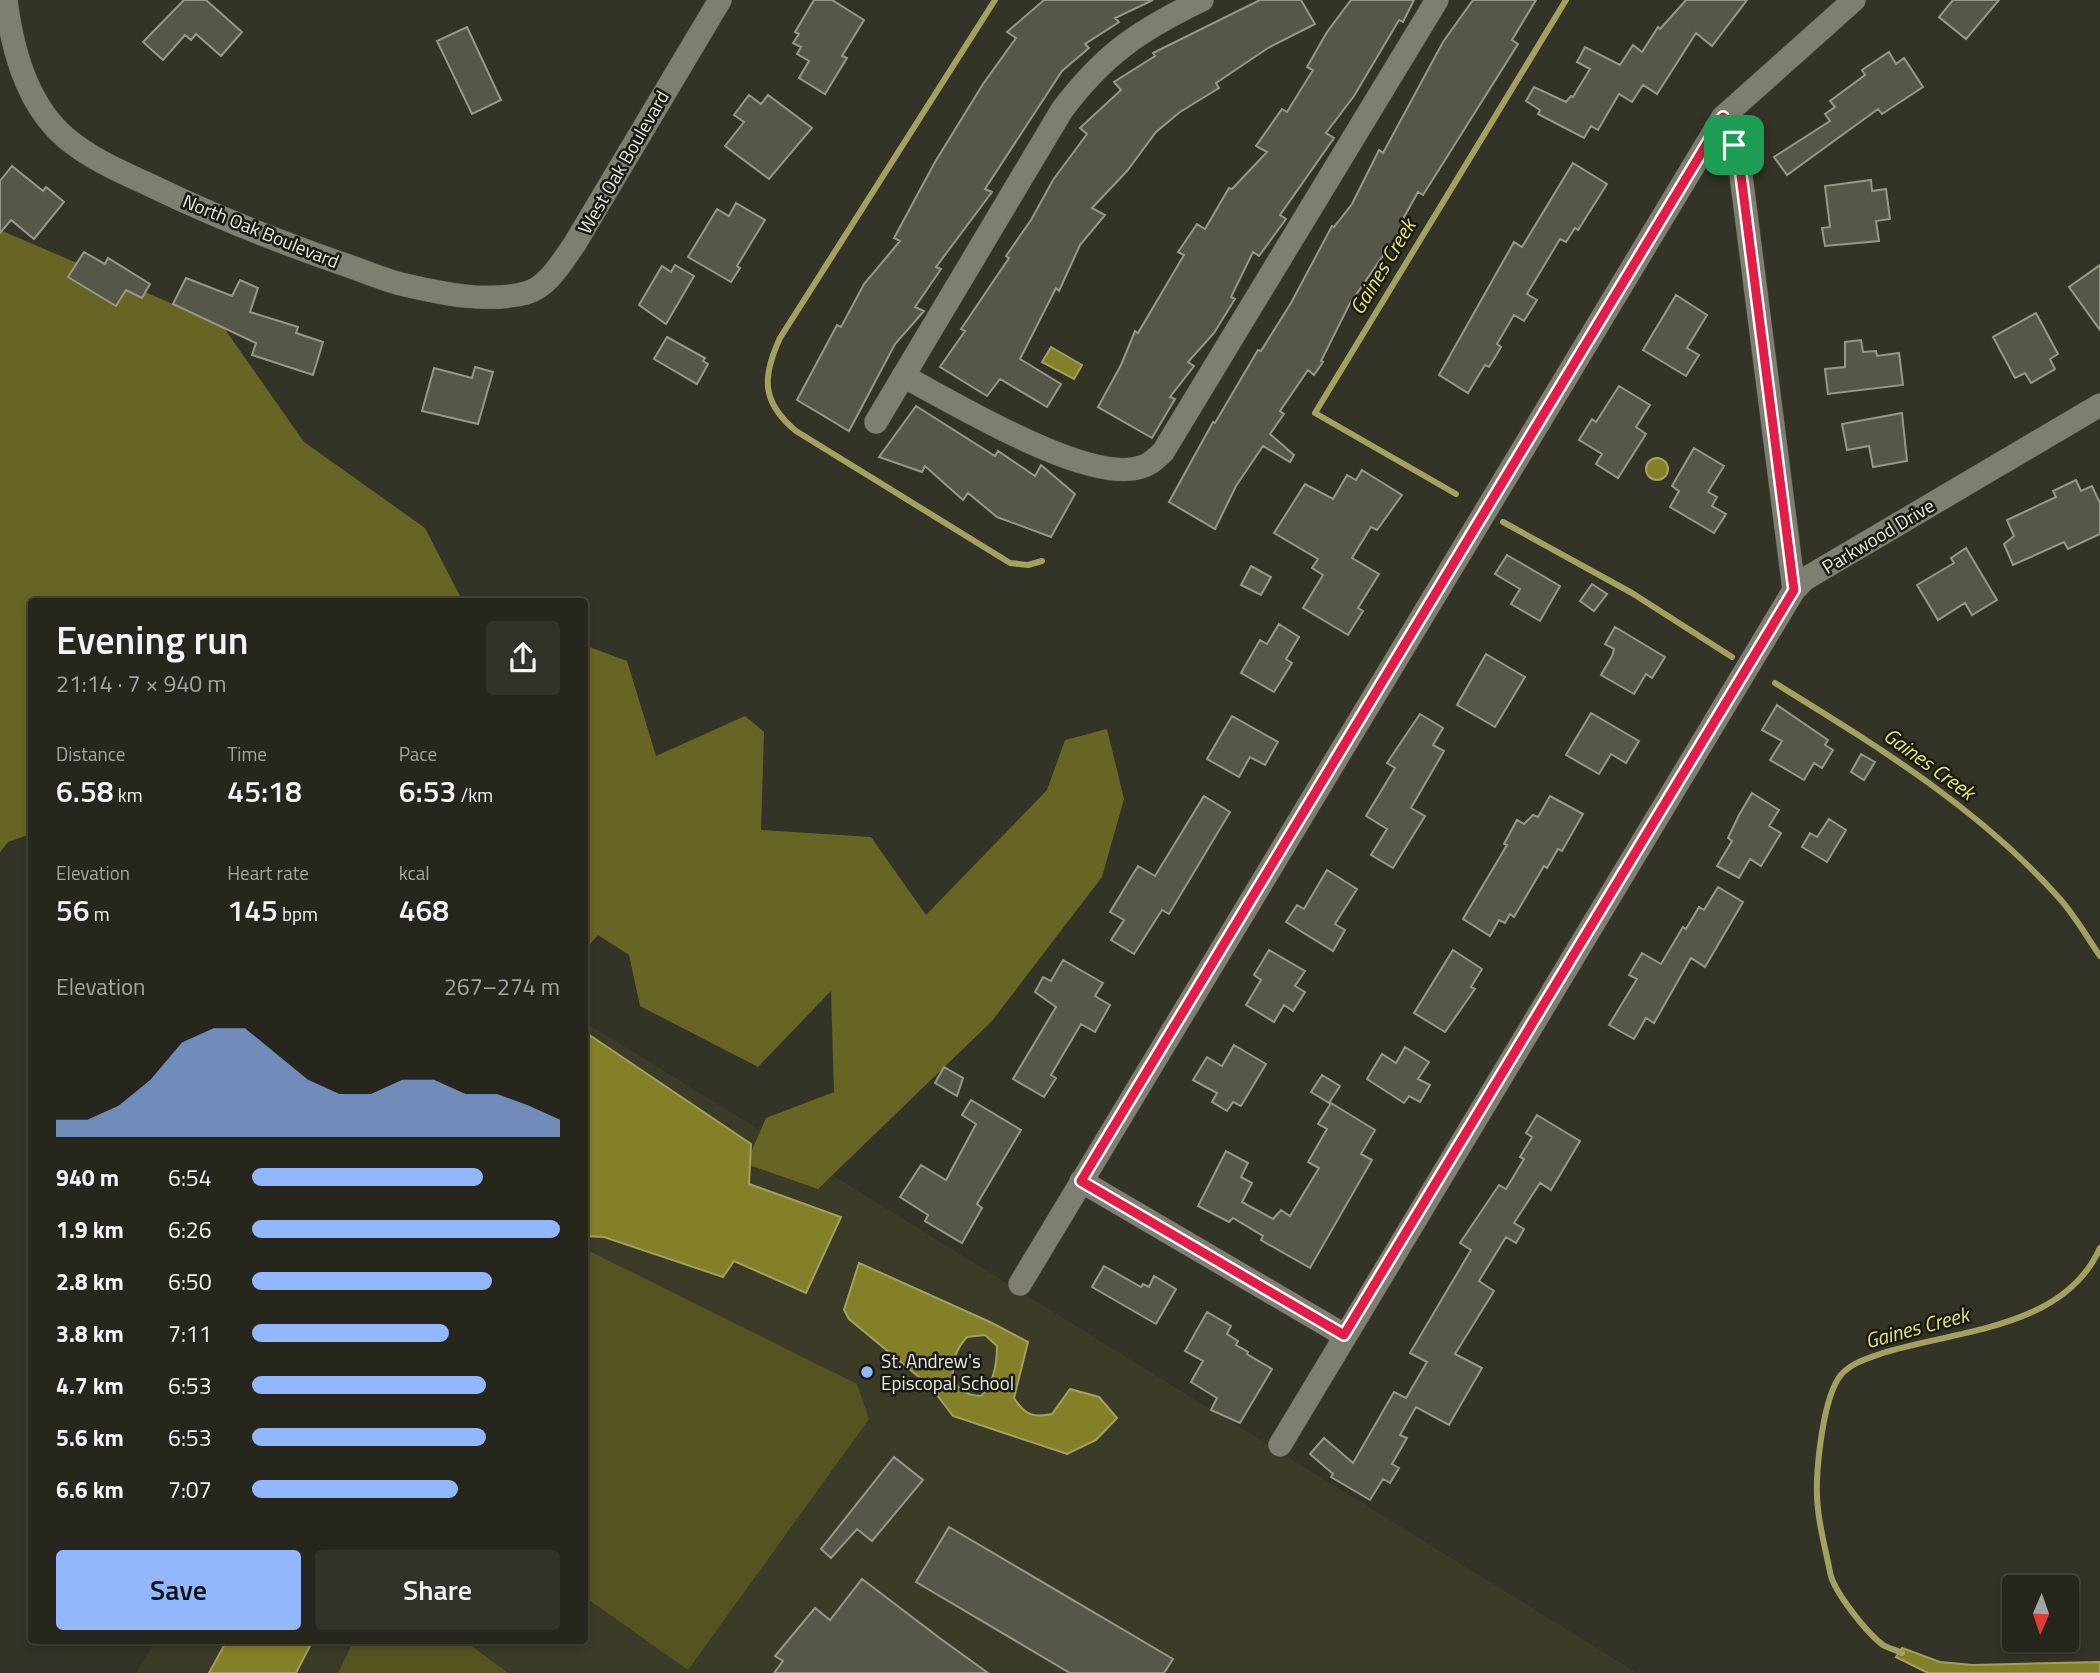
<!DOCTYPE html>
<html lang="en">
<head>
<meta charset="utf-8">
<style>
	body { margin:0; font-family:"Titillium Web",sans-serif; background:#32322a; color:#f1f3f6; height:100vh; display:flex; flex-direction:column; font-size:26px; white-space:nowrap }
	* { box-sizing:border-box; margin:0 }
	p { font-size:23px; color:#a4a5a4 }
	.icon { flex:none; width:38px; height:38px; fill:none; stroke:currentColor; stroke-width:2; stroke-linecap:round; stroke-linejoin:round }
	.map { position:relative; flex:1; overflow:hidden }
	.panel { position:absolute; left:28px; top:598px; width:560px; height:1046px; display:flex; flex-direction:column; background:#26261d; border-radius:7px; box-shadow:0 4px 10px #0003,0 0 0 2px #42433b }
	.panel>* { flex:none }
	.needle { width:46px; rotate:182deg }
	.controls { position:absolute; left:2002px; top:1575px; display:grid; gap:14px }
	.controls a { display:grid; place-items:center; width:77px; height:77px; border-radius:7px; background:#26261d; box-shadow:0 4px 10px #0003,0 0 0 2px #42433b; font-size:35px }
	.pin { position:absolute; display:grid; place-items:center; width:60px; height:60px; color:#fff; margin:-30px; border-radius:14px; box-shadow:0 4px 10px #0006 }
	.round { display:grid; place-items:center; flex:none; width:74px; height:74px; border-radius:7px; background:#32322a }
	.summary { display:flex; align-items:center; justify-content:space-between; height:119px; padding:0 28px }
	h1 { font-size:38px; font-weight:600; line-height:52px }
	.stats { display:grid; grid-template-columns:repeat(3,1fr); gap:10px; height:119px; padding:7px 28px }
	.stats div { display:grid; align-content:center }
	.stats b { font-size:30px; font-weight:600 }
	.stats small { font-size:19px; font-weight:400 }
	.stats p { font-size:19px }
	.chart { height:196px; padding:14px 28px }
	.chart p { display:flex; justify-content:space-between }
	.chart svg { width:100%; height:126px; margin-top:7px; fill:#92b7fd; opacity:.7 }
	.primary-button { display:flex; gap:14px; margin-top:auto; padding:14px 28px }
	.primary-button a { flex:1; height:80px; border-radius:7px; background:#92b7fd; color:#111; font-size:28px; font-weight:600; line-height:80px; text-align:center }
	.primary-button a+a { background:#32322a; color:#f1f3f6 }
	ul { padding:0 28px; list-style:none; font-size:23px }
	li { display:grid; grid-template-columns:112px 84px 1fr; align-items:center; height:52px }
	li i { height:18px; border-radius:9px; background:#92b7fd }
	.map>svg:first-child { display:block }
</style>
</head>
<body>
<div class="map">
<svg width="2100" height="1673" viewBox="0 0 2100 1673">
	<rect width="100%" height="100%" fill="#333327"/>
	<path fill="#3b3b28" d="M585,1022L1637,1673H136L155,1642H584Z"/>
	<path fill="#555421" d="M585,1249L857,1384L869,1419L688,1670L585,1597Z
		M353,1642H466L508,1673H338Z"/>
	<path fill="#676524" d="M0,230L222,325L304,442L425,528L463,602H32L31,834L8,842L0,852Z
		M584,645L627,661L656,756L745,716L764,732L761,830L871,837L926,915L1047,790L1065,740L1107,729L1124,799L1102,877L992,1021L818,1189L746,1164L766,1118L834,1092L831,991L758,1067L640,1006L629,955L598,935L585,950Z"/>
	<path fill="#848028" stroke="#a3a060" stroke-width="2" fill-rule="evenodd" d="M1051,347L1082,365L1074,379L1042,362Z
		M1646 469a11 11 0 1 1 22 0a11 11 0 1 1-22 0Z
		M585,1032L751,1144L749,1184L841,1217L806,1293L734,1261L723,1277L604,1237L585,1236Z
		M859,1263L990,1322L1028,1342L1014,1398C1025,1415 1033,1418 1052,1414L1070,1389L1099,1397L1117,1418L1096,1440L1067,1454L953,1416L931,1387L849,1319L844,1310ZM985,1335L997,1346C997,1363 994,1383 981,1396C945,1395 947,1358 967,1337Z
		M226,1642H312L296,1673H209Z
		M1902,1648L1940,1662L1973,1665L2100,1662V1673H1928L1896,1657Z"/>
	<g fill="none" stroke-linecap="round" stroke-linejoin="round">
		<path stroke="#a3a060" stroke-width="6" d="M995,0L780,338C762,377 761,402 796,431L1010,563L1028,565L1042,561
			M1456,494L1315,413L1566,0
			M1503,522L1632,593L1732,657
			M1775,683C1877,746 1980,809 2060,899C2075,916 2087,937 2100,956
			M1902,1653C1896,1650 1888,1648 1883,1645C1867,1633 1833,1591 1830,1572C1826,1551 1820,1530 1818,1509C1814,1479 1822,1405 1838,1379C1847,1364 1868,1358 1883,1353C1957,1330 2064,1329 2100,1248"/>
	</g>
	<path fill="#565649" stroke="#98988a" stroke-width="2" d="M184,0H206L242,32L221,56L196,34L191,40L185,35L163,60L143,42Z
		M814,0H832L864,20L842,56L847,58L825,94L799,78L809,61L797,54L801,47L793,43L799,34L795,32Z
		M1044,0H1153L1115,18L1119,22L1085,44L1089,48L1062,71L985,189L992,192L936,267L941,269L915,307L924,311L895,344L849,431L797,400L837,325L841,327L864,284L900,241L894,238L935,162L983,84L1016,38L1007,32Z
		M1260,0H1301L1315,24L1268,48L1216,83L1219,88L1180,112L1156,132L1127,171L1092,208L1105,215L1080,245L1059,291L1056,288L1020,359L1061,384L1047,407L1000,379L987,396L940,367L965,331L961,329L1009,258L1006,256L1031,220L1053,180L1087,134L1080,128L1121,90L1114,82L1155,56L1153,53Z
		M1351,0H1414L1403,22L1399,20L1354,96L1326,133L1334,138L1280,215L1286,219L1259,256L1253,252L1231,297L1235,299L1214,333L1188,362L1194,366L1170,397L1175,399L1152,438L1098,407L1121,365L1135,331L1138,333L1184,255L1178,252L1197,224L1205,229L1229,188L1232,189L1267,152L1256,146L1282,109L1287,112L1313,70L1307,67L1327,32Z
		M1473,0H1536L1512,40L1518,44L1423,195L1418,192L1403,219L1411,224L1403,237L1398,234L1349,305L1321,361L1323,362L1314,375L1308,370L1280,411L1284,414L1270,434L1294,455L1290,462L1263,446L1236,486L1215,529L1169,502L1213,422L1215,423L1258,350L1261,351L1291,303L1332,226L1334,227L1352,204L1379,150L1383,153L1443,42Z
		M1686,0H1747L1712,46L1696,33L1657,94L1643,85L1632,102L1619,94L1598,130L1591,126L1584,138L1538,114L1540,110L1526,101L1534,87L1566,102L1571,96L1573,97L1590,69L1577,62L1585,47L1620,65L1633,45L1642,52L1658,27L1660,29Z
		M1953,0H1999L1966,39L1939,17Z
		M467,27L501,100L472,114L437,41Z
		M1889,52L1896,64L1904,58L1923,87L1882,114L1878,109L1787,175L1774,157L1830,121L1825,114L1835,107L1830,101L1865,75L1862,70Z
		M749,95L761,104L768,95L812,128L769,179L725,146L744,122L734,115Z
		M1573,163L1607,184L1578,230L1575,228L1566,242L1560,239L1527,294L1537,300L1524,321L1514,315L1497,344L1501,347L1497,354L1489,367L1485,365L1468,393L1439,375L1514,242L1522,247Z
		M12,166L43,191L46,187L64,202L34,239L11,220L0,233V181Z
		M1871,180L1872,191L1886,189L1890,219L1876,221L1879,241L1825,246L1822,228L1830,227L1825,186Z
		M736,203L765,220L737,266L740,268L731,282L688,257L717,209L729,216Z
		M84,252L105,264L108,258L150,284L142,298L126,290L116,306L68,277Z
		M675,265L694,276L666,324L639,305L662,266L671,272Z
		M2100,265V330L2069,287Z
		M186,278L232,296L240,280L258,288L250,312L298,327L296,333L323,342L313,375L252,355L256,343L173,304Z
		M1676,295L1707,315L1687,348L1699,355L1686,376L1643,350Z
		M2036,313L2058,354L2050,359L2055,369L2031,383L2025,373L2015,378L1993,337Z
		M667,337L705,358L703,361L708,364L697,384L654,359Z
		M1861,340L1863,352L1876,351L1877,356L1899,353L1903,385L1828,394L1825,369L1845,367V342Z
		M475,367L493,372L478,424L422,411L434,368L472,378Z
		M1619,386L1650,405L1636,427L1646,434L1618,478L1596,464L1602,454L1579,440L1592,419L1596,422Z
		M916,406L995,456L998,451L1035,476L1041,465L1075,494L1051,537L997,517L968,493L963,500L925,466L922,472L879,457Z
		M1902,413L1907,461L1873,467L1869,446L1847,450L1842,424Z
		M1694,448L1724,466L1708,492L1717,497L1712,506L1726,514L1714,533L1670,507L1679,491L1672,486Z
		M1362,470L1402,495L1377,530L1371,527L1352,558L1379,574L1358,608L1363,611L1348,635L1303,608L1323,575L1312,568L1318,559L1274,533L1305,484L1333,499L1347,475L1356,480Z
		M2076,480L2081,491L2092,486L2100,503V534L2068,549L2064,542L2013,565L2004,544L2014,536L2007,520L2056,497L2053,491Z
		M1966,548L1997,600L1972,615L1965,603L1938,620L1917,585L1954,563L1951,558Z
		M1507,555L1560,586L1540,621L1511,604L1520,589L1495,574Z
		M1251,566L1271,577L1261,595L1241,585Z
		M1592,584L1607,594L1594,611L1580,601Z
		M1279,624L1299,637L1286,659L1292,663L1274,692L1241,673L1260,640L1267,644Z
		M1615,627L1665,657L1652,678L1646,674L1634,694L1601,675L1612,656L1614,649L1605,644Z
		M1486,654L1525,677L1495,727L1457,705Z
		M1777,705L1828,740L1825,745L1833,750L1822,768L1814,763L1804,780L1770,760L1782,741L1762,730Z
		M1591,713L1639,741L1626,763L1611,754L1599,774L1566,755Z
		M1420,714L1443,728L1433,745L1444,751L1411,808L1425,816L1393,868L1371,855L1387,829L1366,816L1395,768L1387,763Z
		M1232,716L1278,742L1265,765L1250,757L1239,777L1207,759Z
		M1861,754L1875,762L1864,780L1851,772Z
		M1752,793L1779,810L1769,826L1781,833L1761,866L1750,859L1739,878L1717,866L1732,841L1728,838L1739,815Z
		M1204,796L1230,812L1169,914L1162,910L1134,954L1111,940L1124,920L1110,912L1138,866L1155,876Z
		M1550,796L1583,814L1562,851L1558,849L1547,868L1544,866L1514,917L1510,914L1505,923L1499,920L1490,936L1463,919L1507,845L1504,844L1517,820L1524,824L1533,815L1538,817Z
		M1829,819L1846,830L1827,862L1802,847L1810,833L1817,837Z
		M1327,870L1357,889L1335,924L1345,930L1333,951L1286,922L1297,905L1304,909Z
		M1718,887L1743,902L1705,967L1691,958L1654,1023L1646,1018L1634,1039L1609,1025L1637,979L1629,975L1642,953L1661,964L1683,927L1686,929L1699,907L1704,910Z
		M1269,950L1305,971L1295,986L1305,992L1293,1011L1284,1005L1274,1022L1246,1005L1261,980L1254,975Z
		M1453,950L1482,969L1471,987L1475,989L1445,1032L1414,1013Z
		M1063,960L1103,983L1095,996L1110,1005L1095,1032L1081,1024L1051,1075L1056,1078L1044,1097L1013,1079L1056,1007L1035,992L1043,977L1051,981Z
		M1234,1045L1266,1064L1241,1106L1233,1102L1227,1111L1212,1102L1217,1093L1193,1080L1207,1057L1222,1066Z
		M1405,1047L1429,1062L1418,1079L1430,1085L1420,1102L1409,1096L1404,1103L1367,1079L1382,1054L1396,1063Z
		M944,1067L963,1078L957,1096L935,1083Z
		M1322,1075L1340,1086L1329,1103L1311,1092Z
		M971,1100L1021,1130L977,1204L982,1208L962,1243L925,1221L928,1215L900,1197L921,1165L946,1180L976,1124L962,1115Z
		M1331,1103L1375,1130L1361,1154L1372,1160L1310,1268L1261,1240L1263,1236L1233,1218L1229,1222L1198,1206L1226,1151L1248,1163L1241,1177L1252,1183L1242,1202L1273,1219L1281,1210L1290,1216L1319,1168L1308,1162L1327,1129L1318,1124Z
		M1537,1115L1580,1141L1551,1190L1540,1183L1514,1223L1524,1229L1516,1243L1506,1237L1479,1281L1494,1291L1455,1354L1482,1368L1449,1425L1416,1407L1400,1435L1407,1438L1392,1464L1399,1468L1390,1483L1383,1479L1370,1500L1331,1477L1333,1474L1310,1454L1324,1438L1353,1463L1394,1392L1406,1398L1427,1362L1410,1353L1471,1250L1460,1243L1499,1185L1506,1189L1524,1159L1520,1157L1532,1137L1526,1133Z
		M1104,1266L1141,1287L1143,1284L1149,1287L1154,1276L1176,1289L1156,1324L1092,1287Z
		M1207,1312L1231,1326L1227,1334L1238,1341L1236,1345L1248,1352L1247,1354L1272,1369L1240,1423L1211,1410L1217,1398L1191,1382L1203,1361L1185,1351Z
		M894,1457L923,1480L872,1541L857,1529L831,1558L821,1549Z
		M949,1527L1173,1659L1164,1673H1070L916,1582Z
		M862,1579L941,1639L988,1673H774L783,1661L775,1656L815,1608L830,1620Z"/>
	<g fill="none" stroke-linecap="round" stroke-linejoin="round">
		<g stroke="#515046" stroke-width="24">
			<path id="street" d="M6,0C12,49 27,105 66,138C92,160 124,173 154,187C214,216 277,241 340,263C362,270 383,280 405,285C444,294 487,303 526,293C548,287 561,263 574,245L720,0
				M1723,117L1734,145L1741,175L1794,590
				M903,376C953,402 1088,485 1141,467C1150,465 1156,458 1163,452L1437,0
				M876,422L1062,110C1104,54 1140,30 1202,0
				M1081,1181L1344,1335
				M1020,1284L1723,117L1854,0
				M1280,1445L1794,590L1805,579L2100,405"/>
		</g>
		<use href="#street" stroke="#7f7f71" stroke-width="23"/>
	</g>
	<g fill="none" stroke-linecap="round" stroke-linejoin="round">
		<g stroke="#fff" stroke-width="14">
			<path id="route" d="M1723,117L1741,175L1794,590L1344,1335L1081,1181Z"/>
		</g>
		<use href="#route" stroke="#e11d48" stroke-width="9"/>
	</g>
	<circle fill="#92b7fd" stroke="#1a1a15" stroke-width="2.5" cx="867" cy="1372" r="7"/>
	<g text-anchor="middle" stroke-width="5" stroke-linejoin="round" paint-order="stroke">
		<g font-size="19" fill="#ebebe3" stroke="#1a1a15">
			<text transform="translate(623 162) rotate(-60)" y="7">West Oak Boulevard</text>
			<text transform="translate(261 231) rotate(22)" y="7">North Oak Boulevard</text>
			<text transform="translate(1878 536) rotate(-31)" y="7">Parkwood Drive</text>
		</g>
		<g font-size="19" fill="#ebebe3" stroke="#1a1a15" text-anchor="start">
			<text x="881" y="1368">St. Andrew's<tspan x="881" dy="22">Episcopal School</tspan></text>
		</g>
		<g font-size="21" font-style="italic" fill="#e8e470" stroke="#1a1a15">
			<text transform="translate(1383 267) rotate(-59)" y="7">Gaines Creek</text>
			<text transform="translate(1929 764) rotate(36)" y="7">Gaines Creek</text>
			<text transform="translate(1917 1328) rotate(-15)" y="7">Gaines Creek</text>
		</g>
	</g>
</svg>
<div class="controls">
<a><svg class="needle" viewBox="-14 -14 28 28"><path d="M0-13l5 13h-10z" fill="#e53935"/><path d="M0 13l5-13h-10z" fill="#a4a5a4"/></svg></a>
</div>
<div class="pin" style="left:1734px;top:145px;background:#1e9e55"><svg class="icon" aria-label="arrive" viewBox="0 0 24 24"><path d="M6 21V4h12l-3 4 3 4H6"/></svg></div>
<section class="panel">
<div class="summary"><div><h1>Evening run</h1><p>21:14 · 7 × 940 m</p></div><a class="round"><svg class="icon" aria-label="share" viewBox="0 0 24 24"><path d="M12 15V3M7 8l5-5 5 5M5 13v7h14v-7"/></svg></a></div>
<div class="stats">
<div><p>Distance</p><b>6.58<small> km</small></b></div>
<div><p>Time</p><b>45:18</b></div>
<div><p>Pace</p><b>6:53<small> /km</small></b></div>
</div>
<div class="stats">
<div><p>Elevation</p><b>56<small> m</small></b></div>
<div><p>Heart rate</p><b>145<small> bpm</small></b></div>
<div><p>kcal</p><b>468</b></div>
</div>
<div class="chart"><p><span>Elevation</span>267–274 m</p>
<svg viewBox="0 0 160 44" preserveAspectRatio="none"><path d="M0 44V38L10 38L20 33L30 24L40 11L50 6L60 6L70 15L80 24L90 29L100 29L110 24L120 24L130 29L140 29L150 33L160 38V44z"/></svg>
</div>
<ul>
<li><b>940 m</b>6:54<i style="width:75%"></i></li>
<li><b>1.9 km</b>6:26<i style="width:100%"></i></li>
<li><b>2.8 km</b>6:50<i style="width:78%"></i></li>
<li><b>3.8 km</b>7:11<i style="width:64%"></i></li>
<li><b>4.7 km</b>6:53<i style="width:76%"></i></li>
<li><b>5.6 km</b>6:53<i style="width:76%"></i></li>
<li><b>6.6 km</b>7:07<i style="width:67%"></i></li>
</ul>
<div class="primary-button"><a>Save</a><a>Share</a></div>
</section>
</div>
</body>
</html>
